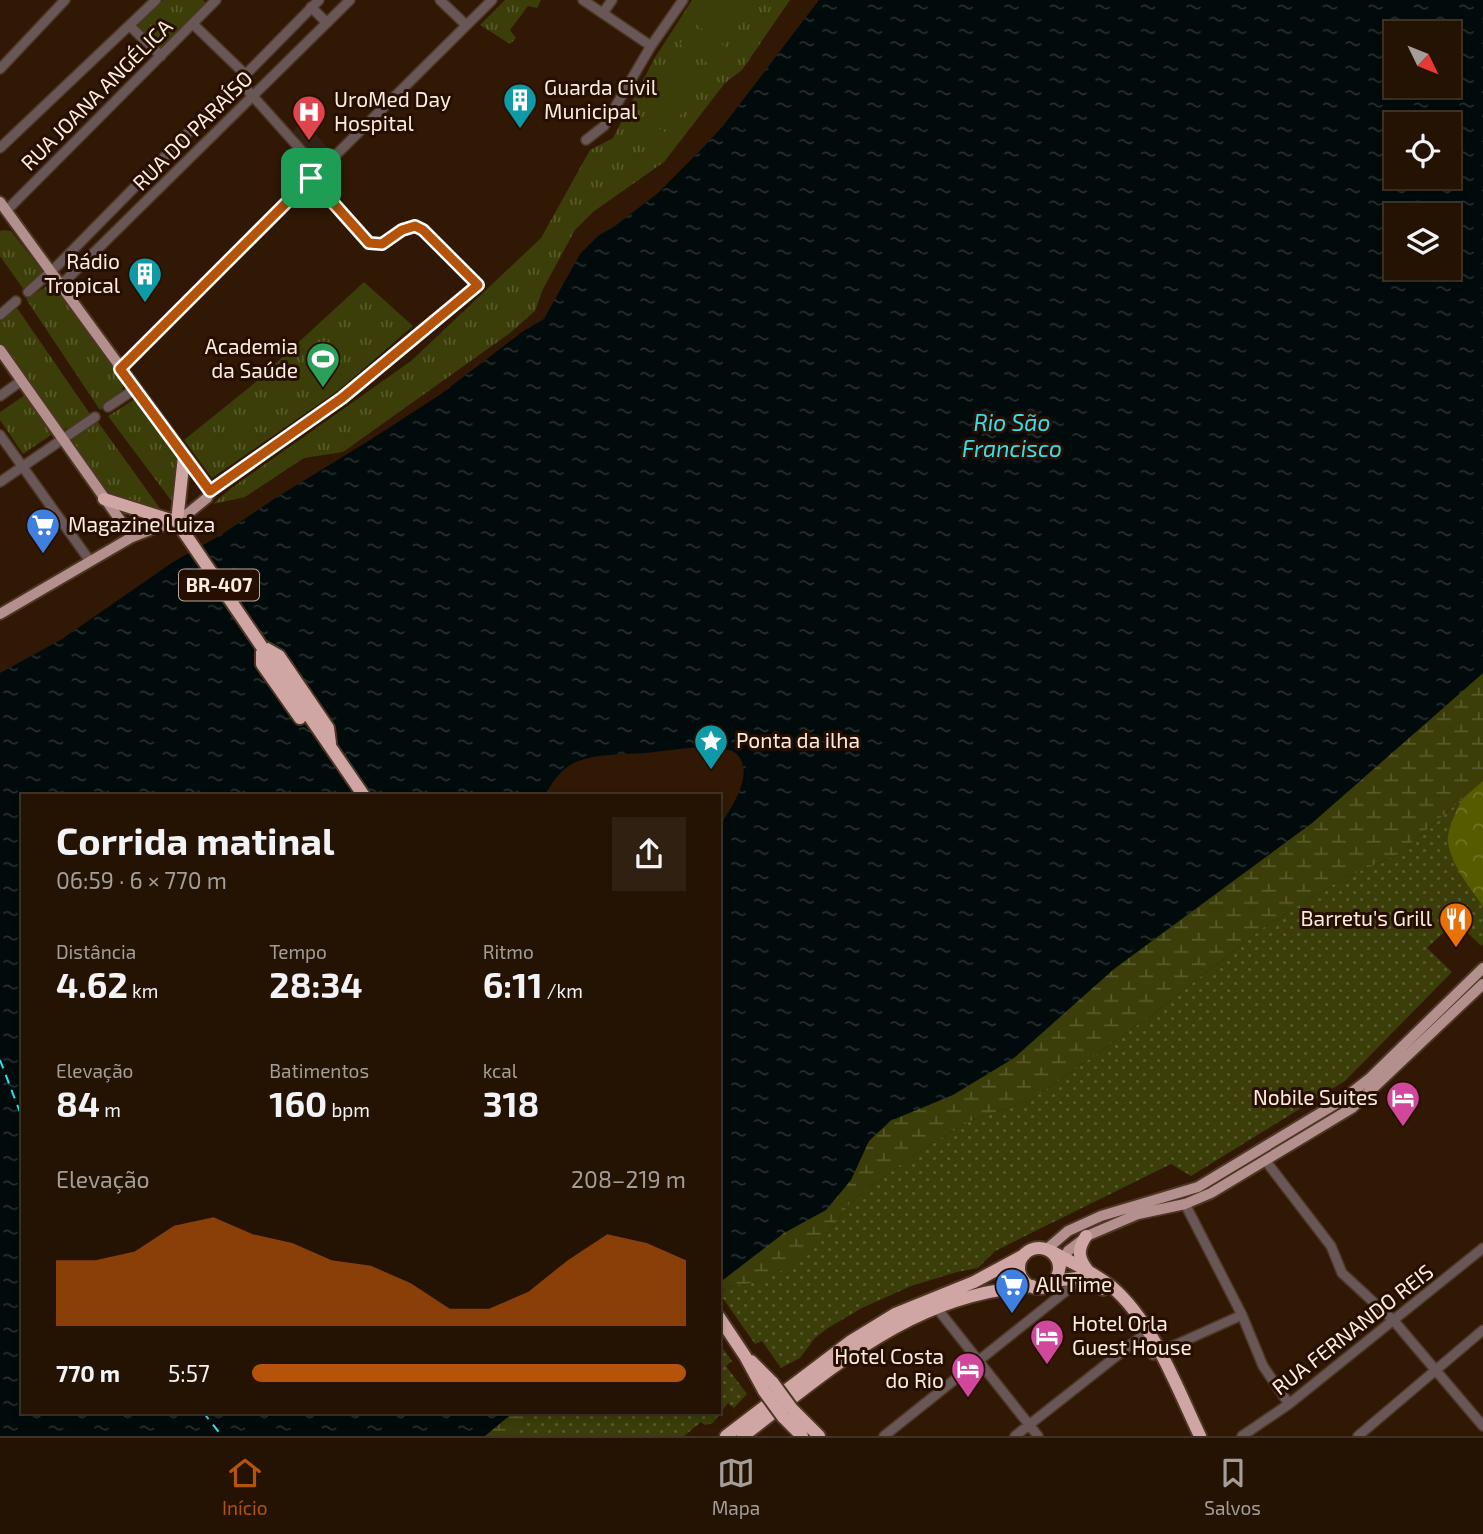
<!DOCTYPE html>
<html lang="pt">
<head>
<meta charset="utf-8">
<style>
	body { margin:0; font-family:"Exo 2",sans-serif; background:#302012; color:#f1f3f6; height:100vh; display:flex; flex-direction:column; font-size:26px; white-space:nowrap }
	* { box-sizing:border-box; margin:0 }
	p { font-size:23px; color:#a39e9a }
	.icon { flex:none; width:38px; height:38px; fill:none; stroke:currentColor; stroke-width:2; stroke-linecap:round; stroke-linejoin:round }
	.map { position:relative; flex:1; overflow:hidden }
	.details { position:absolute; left:21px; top:794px; width:700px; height:620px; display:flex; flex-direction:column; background:#241203; border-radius:0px; box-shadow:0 4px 10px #0003,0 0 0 2px #413225 }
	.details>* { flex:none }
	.needle { width:46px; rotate:133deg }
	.fabs { position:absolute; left:1384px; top:21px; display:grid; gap:14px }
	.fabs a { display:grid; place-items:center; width:77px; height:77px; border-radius:0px; background:#241203; box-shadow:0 4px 10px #0003,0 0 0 2px #413225; font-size:35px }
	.pin { position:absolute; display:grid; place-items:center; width:60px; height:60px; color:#fff; margin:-30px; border-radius:14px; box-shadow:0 4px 10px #0006 }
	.round { display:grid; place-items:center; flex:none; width:74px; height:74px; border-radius:0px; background:#302012 }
	.head { display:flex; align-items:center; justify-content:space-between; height:119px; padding:0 35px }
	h1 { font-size:38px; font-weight:700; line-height:52px }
	.stats { display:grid; grid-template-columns:repeat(3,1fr); gap:10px; height:119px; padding:7px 35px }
	.stats div { display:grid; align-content:center }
	.stats b { font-size:35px; font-weight:700 }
	.stats small { font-size:19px; font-weight:400 }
	.stats p { font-size:19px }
	.chart { height:196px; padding:14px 35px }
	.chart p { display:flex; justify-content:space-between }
	.chart svg { width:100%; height:126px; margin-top:7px; fill:#b45309; opacity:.7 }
	ul { padding:0 35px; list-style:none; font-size:23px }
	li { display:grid; grid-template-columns:112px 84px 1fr; align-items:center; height:52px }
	li i { height:18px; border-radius:9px; background:#b45309 }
	.dock { display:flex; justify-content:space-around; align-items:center; height:98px; border-top:2px solid #413225; background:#241203; font-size:19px; color:#a39e9a }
	.dock a { display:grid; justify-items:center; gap:4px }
	.dock .selected { color:#b45309 }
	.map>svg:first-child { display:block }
</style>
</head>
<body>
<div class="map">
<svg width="1483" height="1436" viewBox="0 0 1483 1436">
	<defs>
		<pattern id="grass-dots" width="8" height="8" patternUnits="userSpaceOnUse" patternTransform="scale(1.75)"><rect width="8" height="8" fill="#3b3e08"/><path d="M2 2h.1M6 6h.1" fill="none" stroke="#585a2c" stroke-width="1.8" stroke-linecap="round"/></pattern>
		<pattern id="forest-crowns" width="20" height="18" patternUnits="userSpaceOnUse" patternTransform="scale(1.75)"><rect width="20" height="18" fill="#565b00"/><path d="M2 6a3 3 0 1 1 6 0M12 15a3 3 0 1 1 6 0" fill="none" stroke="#6f7325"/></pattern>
		<pattern id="wetland-marsh" width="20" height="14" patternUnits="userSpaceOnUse" patternTransform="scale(1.75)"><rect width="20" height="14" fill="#3b3e08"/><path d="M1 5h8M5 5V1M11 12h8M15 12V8" fill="none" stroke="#585a2c"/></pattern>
		<pattern id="park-tufts" width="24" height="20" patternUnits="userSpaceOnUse" patternTransform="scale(1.75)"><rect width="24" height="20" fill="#3b3e08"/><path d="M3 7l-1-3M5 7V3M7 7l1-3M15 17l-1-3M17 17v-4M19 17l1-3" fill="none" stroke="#585a2c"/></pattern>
		<pattern id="water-ripples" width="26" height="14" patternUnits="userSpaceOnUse" patternTransform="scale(1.75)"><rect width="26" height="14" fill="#010b0c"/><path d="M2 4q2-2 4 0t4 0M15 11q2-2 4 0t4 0" fill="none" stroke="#272f2f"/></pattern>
	</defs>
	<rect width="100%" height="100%" fill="#301804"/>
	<path fill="#322218" d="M303,121L330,150L315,165L289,135Z"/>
	<path fill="url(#grass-dots)" d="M1483,781V944L1481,946L1456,921L1427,948L1452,972L1345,1081L1191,1176L1171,1164L995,1251L978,1268L957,1272L911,1286L862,1308L828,1328L815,1338L800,1358L781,1368L762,1341L755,1344L720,1294L727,1287L758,1282L828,1233L850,1203L913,1155L970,1121L1031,1100L1149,1017L1267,925L1342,879L1397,855Z
		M719,1343L732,1361L726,1366L747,1394L734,1408L728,1403L713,1423L705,1425L701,1422L684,1436H511L528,1418L542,1412H719Z"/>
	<path fill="url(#forest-crowns)" d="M1483,763V906C1470,888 1452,866 1448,843C1445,825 1473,779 1483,763Z"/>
	<path fill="url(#wetland-marsh)" d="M1483,673V781L1397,855L1342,879L1267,925L1149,1017L1031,1100L970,1121L913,1155L850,1203L828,1233L794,1265L758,1282L727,1287L719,1294V1215L881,1130L890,1121L919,1107L1312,823Z
		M474,1412H542L528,1418L511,1436H452Z"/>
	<path fill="url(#park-tufts)" d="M163,0H203L207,4L161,50L137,26Z
		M505,0H541L537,8L528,6L510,30L516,38L510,44L480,25Z
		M692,0H790L742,70L725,83L664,162L593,212L575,230L543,289L535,311L510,333L343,452L304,458L245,497L213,504L230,489L411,361L541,238L590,150L613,138L654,59Z
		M4,230L11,231L44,273L24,290L0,256V231Z
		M53,282L123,380C125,397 113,401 100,410L26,299Z
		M364,282L413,326L339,390L212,478L184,440L251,386Z
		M17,308L90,414L71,428L63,429L56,424L0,345V320Z
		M25,395L51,435L23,454L0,420V412Z
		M135,399L177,458L176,507L108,416Z
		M98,422L164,514L108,498L69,442Z"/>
	<path fill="#3b3e08" d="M710,0H757L725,45L694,23Z
		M692,25L727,48L714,67L680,44Z
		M676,55L708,76L694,97L662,75Z
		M655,86L686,106L673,127L641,106Z
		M636,113L666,133L653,153L623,133Z"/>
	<path fill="url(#water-ripples)" fill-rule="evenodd" d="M819,0H1483V673L1312,823L1114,969L1014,1058L953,1095L890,1121L869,1141L851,1180L826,1210L784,1233L719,1283V828C729,810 751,782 741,760C739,755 734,751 729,750C702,743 671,751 644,753C620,755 599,753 576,762C560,769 553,782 544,796H23V1412H514L485,1436H0V673L62,639L173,562L224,533L274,499L370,440L441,394L522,332L544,319L580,254L598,236L615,226L658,193L696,155L723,126ZM1396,33H1449V86H1396ZM1396,124H1449V177H1396ZM1396,215H1449V268H1396Z"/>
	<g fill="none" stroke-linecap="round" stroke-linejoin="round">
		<path stroke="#33e0ea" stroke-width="2" stroke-dasharray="9 7" stroke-linecap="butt" d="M0,1060L23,1120
			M203,1412L222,1436"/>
		<g stroke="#4d3623" stroke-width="12">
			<path id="minor" d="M440,0L466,25
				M583,0L651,46
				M311,7L327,23
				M603,13L612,0
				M193,24L246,75
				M130,26L161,56
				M0,69L65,0
				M240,82L319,170
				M586,140L604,126L651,46L683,0
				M0,148L156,0
				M6,211L216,0
				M60,286L350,0
				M28,292L59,264L319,0
				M0,315L16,301
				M120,369L492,0
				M0,396L21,381
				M108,407L135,389
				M0,435L90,561
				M0,482L95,417
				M210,491L342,398L478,285L423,230L415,226C398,228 385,250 368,243L311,178
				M1265,1160L1331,1246L1342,1273L1394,1321L1483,1426
				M1185,1204L1242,1315L1263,1366L1289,1404
				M936,1307L1038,1436
				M1153,1355L1242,1315
				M884,1436L1081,1279
				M1015,1436L1147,1332
				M1242,1436L1289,1404L1483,1248
				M1358,1436L1483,1330"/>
		</g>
		<g stroke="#4d3623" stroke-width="14">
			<path id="major" d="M0,202L208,487L210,491L207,498L175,524
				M0,350L132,537
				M0,614L132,537L160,526L172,525
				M1047,1249L1068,1231L1101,1216L1198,1187L1342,1100L1369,1079L1483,968
				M1059,1271L1068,1251L1089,1235L1138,1214L1185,1204L1211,1193L1352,1108L1483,984"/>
		</g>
		<g stroke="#4d3623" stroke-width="16">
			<path id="highway" d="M104,499L177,522L184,456
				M262,647L364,796
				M262,647V664L300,718
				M265,648L279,656L328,728L330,743
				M1086,1236C1077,1250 1078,1258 1088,1271
				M1019 1268a20 20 0 1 1 40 0a20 20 0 1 1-40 0Z
				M1051,1251C1072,1263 1093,1272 1112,1287C1153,1322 1177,1388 1200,1436
				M1054,1281L1077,1278L1103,1289
				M719,1317L745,1356L764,1391
				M751,1361L773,1383
				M792,1409L819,1436
				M783,1417L802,1436
				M726,1436L851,1341L895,1314L974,1282L1024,1255
				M743,1436C834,1367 912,1294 1032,1286"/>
		</g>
		<use href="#minor" stroke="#685756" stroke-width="9"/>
		<use href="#major" stroke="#b3908e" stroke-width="10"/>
		<use href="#highway" stroke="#d0a6a4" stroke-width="12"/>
		<g stroke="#4d3623" stroke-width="16" stroke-linecap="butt">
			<path id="highway-bridge" d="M177,522L262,647
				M773,1383L792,1409
				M764,1391L783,1417"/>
		</g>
		<use href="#highway-bridge" stroke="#d0a6a4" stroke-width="12"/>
	</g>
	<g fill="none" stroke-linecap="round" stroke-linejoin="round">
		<g stroke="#fff" stroke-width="14">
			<path id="route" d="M311,178L369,243L382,244L402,230L415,226L423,230L478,285L342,398L210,491L120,369Z"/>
		</g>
		<use href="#route" stroke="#b45309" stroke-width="9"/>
	</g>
	<defs>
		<g id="building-pin" transform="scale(1.75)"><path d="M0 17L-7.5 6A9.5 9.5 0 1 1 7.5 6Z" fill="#0f9aa8" stroke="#260e00"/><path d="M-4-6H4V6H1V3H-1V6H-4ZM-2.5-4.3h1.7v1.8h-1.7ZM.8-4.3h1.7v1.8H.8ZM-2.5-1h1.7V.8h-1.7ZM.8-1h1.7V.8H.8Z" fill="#fff"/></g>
		<g id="hospital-pin" transform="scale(1.75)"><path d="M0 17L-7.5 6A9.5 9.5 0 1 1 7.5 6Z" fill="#e0444e" stroke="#260e00"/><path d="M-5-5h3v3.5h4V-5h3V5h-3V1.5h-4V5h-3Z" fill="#fff"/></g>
		<g id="stadium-pin" transform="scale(1.75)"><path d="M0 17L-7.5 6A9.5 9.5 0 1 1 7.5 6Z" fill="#2e9e5b" stroke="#260e00"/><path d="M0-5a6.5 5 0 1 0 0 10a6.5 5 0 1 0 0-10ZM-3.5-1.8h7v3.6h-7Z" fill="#fff"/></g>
		<g id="supermarket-pin" transform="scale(1.75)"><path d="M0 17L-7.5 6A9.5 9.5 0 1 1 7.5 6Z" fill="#3f7fe0" stroke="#260e00"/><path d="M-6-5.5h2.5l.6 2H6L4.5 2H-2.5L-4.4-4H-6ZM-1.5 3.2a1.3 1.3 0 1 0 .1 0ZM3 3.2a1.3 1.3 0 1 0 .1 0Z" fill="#fff"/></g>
		<g id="sight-pin" transform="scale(1.75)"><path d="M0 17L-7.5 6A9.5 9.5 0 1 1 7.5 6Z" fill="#0f9aa8" stroke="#260e00"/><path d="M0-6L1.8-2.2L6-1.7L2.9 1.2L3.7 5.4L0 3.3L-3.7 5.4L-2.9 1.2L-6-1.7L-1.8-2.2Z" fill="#fff"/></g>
		<g id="restaurant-pin" transform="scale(1.75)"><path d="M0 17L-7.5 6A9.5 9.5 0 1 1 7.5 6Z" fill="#e8710a" stroke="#260e00"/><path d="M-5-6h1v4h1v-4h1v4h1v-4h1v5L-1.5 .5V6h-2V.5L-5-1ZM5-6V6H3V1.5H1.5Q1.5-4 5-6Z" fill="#fff"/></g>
		<g id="hotel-pin" transform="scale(1.75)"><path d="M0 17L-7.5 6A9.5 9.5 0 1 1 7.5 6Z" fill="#d1479c" stroke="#260e00"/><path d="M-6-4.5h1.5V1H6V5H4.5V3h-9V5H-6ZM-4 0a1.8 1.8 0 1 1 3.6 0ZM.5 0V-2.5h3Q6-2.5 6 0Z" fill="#fff"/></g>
	</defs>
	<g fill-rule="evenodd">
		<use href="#building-pin" x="520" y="100"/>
		<use href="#hospital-pin" x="309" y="112"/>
		<use href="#building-pin" x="145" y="274"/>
		<use href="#stadium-pin" x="323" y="359"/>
		<use href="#supermarket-pin" x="43" y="525"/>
		<use href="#sight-pin" x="711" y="741"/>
		<use href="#restaurant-pin" x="1456" y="919"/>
		<use href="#hotel-pin" x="1403" y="1098"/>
		<use href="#supermarket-pin" x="1012" y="1285"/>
		<use href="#hotel-pin" x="1047" y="1336"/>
		<use href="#hotel-pin" x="968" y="1369"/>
	</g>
	<g text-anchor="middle" stroke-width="6" stroke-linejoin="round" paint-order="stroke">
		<rect fill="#260e00" stroke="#bca99d" stroke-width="2" x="179" y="569.5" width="80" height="31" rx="5"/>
		<g font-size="19" font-weight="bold" fill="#fdece0">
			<text x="219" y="592">BR-407</text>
		</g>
		<g font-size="21" fill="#fdece0" stroke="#260e00" text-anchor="start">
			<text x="544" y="95">Guarda Civil<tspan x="544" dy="24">Municipal</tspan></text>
			<text x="334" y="107">UroMed Day<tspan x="334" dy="24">Hospital</tspan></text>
			<text x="120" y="269" text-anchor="end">Rádio<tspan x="120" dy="24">Tropical</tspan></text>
			<text x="298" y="354" text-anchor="end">Academia<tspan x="298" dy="24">da Saúde</tspan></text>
			<text x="68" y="532">Magazine Luiza</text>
			<text x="736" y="748">Ponta da ilha</text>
			<text x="1432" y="926" text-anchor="end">Barretu's Grill</text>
			<text x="1378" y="1105" text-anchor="end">Nobile Suites</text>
			<text x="1036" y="1292">All Time</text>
			<text x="1072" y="1331">Hotel Orla<tspan x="1072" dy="24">Guest House</tspan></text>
			<text x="944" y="1364" text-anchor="end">Hotel Costa<tspan x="944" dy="24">do Rio</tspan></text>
		</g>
		<g font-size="21" fill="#fdece0" stroke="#260e00">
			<text transform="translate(97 95) rotate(-45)" y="7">RUA JOANA ANGÉLICA</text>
			<text transform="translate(193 131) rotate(-45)" y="7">RUA DO PARAÍSO</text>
			<text transform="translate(1353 1330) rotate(-38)" y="7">RUA FERNANDO REIS</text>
		</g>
		<g font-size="23" font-style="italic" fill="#33e0ea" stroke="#260e00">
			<text x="1012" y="431">Rio São<tspan x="1012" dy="26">Francisco</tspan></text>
		</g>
	</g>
</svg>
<div class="fabs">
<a><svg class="needle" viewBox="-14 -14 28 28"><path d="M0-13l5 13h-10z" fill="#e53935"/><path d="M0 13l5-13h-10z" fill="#a39e9a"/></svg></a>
<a><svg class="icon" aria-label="locate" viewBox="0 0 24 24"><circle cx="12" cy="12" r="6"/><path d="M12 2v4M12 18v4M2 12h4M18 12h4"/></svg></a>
<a><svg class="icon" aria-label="layers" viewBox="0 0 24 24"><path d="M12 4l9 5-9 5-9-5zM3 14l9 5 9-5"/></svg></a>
</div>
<div class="pin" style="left:311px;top:178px;background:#1e9e55"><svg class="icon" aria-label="arrive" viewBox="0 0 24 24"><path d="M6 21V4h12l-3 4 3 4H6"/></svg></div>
<section class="details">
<div class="head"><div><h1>Corrida matinal</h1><p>06:59 · 6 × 770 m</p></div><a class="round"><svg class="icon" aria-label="share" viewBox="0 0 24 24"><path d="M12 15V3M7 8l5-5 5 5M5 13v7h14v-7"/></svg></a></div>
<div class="stats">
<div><p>Distância</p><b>4.62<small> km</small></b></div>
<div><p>Tempo</p><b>28:34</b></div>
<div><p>Ritmo</p><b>6:11<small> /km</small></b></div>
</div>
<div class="stats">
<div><p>Elevação</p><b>84<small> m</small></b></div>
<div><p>Batimentos</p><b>160<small> bpm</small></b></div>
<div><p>kcal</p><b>318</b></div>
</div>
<div class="chart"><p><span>Elevação</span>208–219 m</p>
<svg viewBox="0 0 160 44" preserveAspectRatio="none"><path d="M0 44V21L10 21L20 18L30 9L40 6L50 12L60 15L70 21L80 23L90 29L100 38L110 38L120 32L130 21L140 12L150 15L160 21V44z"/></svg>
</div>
<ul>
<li><b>770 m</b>5:57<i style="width:100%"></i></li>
</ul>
</section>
</div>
<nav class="dock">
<a class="selected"><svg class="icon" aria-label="home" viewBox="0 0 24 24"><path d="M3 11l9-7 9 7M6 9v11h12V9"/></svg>Início</a>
<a><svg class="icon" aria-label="map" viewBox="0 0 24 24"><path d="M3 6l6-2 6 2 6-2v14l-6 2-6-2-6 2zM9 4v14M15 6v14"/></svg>Mapa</a>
<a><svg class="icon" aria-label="saved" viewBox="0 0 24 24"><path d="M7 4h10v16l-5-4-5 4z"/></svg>Salvos</a>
</nav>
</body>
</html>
